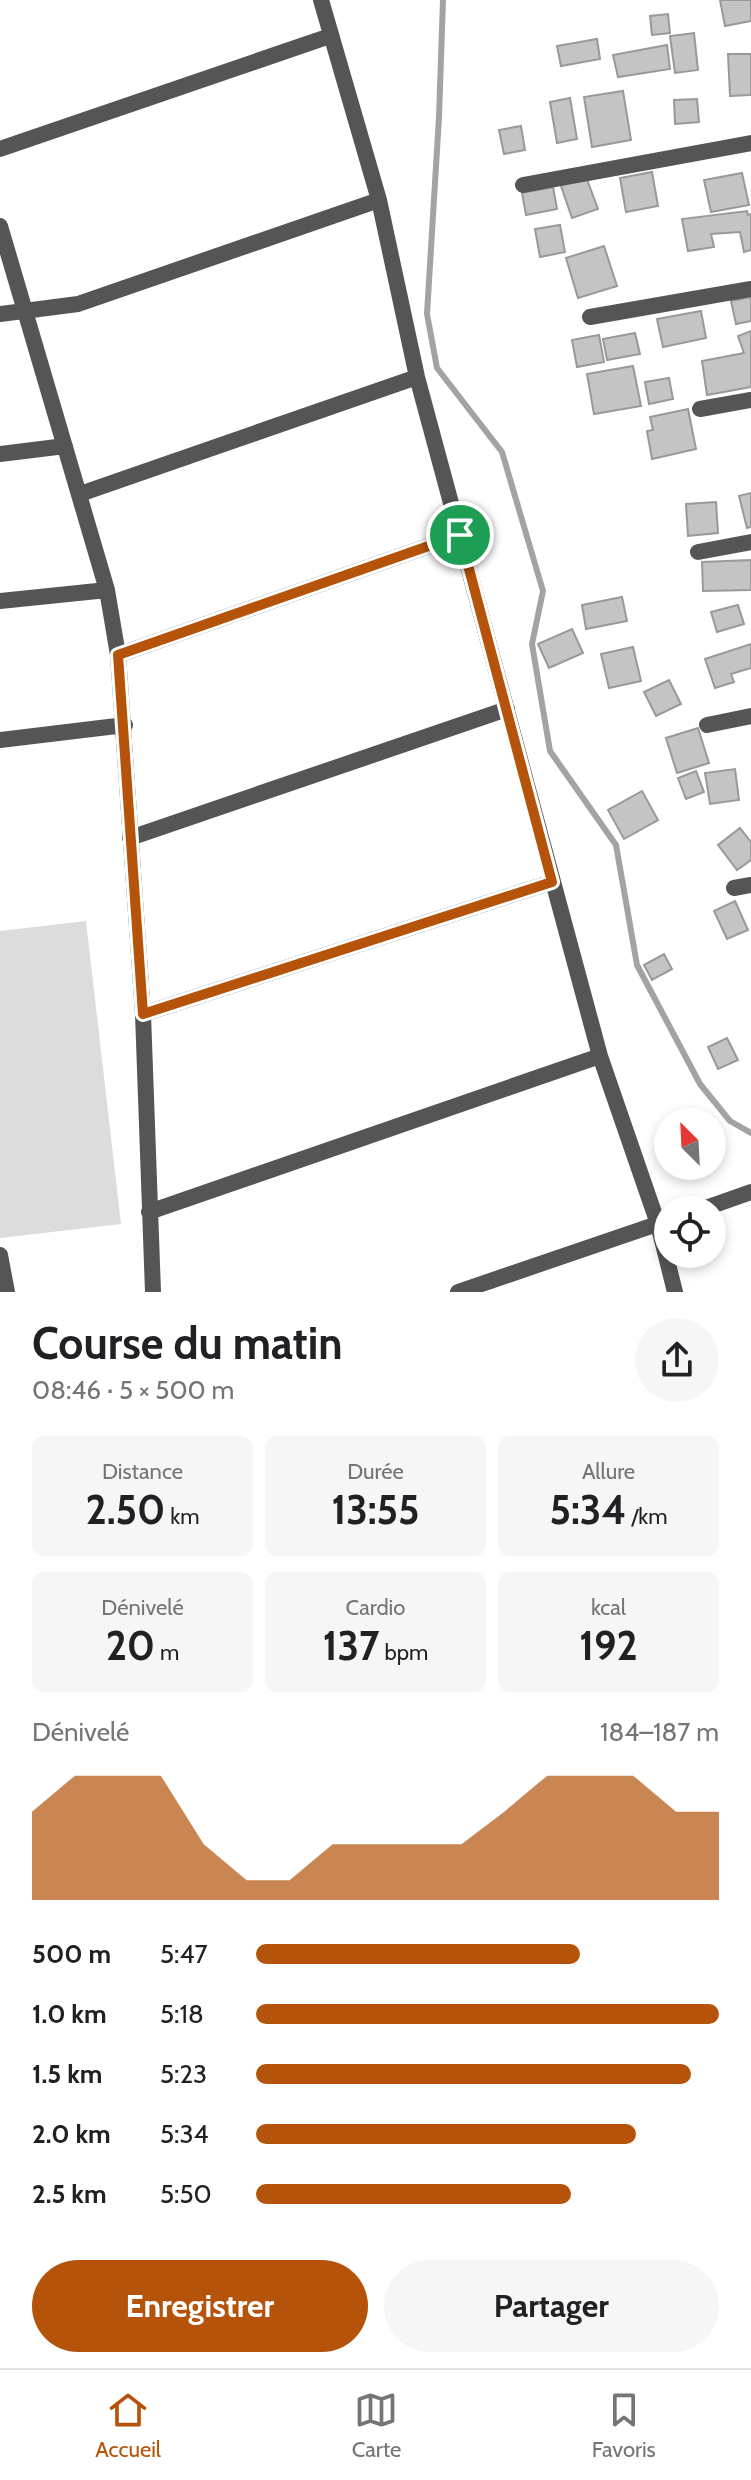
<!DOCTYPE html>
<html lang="fr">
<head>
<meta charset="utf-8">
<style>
	body { margin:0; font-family:Cabin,sans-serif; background:#f6f6f6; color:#202124; height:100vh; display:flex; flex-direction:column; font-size:30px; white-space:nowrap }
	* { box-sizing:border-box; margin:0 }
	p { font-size:26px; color:#757577 }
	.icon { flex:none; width:44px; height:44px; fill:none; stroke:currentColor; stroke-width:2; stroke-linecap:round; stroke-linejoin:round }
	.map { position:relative; height:1292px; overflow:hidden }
	.sheet { display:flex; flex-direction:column; background:#fff; flex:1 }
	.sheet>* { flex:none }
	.needle { width:52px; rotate:336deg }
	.fabs { position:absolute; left:654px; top:1108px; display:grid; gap:16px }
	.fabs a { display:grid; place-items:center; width:72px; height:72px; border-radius:50%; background:#fff; box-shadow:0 4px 12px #0003; font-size:40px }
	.pin { position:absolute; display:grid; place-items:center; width:68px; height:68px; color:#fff; margin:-34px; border:4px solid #fff; border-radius:50%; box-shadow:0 2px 8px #0007 }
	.round { display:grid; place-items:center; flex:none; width:84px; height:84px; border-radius:42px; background:#f6f6f6 }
	.overview { display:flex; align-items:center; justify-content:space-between; height:136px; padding:0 32px }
	h1 { font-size:44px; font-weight:800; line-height:60px }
	.figures { display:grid; grid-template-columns:repeat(3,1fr); gap:12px; height:136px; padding:8px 32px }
	.figures div { display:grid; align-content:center; border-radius:12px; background:#f6f6f6; text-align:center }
	.figures b { font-size:40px; font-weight:800 }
	.figures small { font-size:22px; font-weight:400 }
	.figures p { font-size:22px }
	.chart { height:224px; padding:16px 32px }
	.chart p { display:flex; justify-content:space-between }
	.chart svg { width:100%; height:144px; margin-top:8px; fill:#b45309; opacity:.7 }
	.primary-button { display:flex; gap:16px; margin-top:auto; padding:16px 32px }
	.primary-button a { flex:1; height:92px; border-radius:48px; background:#b45309; color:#fff; font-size:32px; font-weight:800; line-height:92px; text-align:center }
	.primary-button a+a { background:#f6f6f6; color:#202124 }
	ul { padding:0 32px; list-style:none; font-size:26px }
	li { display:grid; grid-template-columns:128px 96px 1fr; align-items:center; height:60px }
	li i { height:20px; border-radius:10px; background:#b45309 }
	.tabs { display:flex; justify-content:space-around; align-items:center; height:112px; border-top:2px solid #e0e0e0; background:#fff; font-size:22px; color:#757577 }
	.tabs a { display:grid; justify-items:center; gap:4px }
	.tabs .selected { color:#b45309 }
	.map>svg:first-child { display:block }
</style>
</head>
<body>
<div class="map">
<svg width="751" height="1292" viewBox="0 0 751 1292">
	<rect width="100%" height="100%" fill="#fff"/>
	<path fill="#dcdcdc" d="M86,921L121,1224L0,1238V931Z"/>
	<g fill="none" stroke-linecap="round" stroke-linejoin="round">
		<path stroke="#a3a3a3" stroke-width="6" d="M443,0L439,117L427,314L437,368L502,452L543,591L532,644L550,751L616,845L637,965L700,1084L730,1121L751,1133"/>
	</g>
	<path fill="#c4c4c4" stroke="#999" stroke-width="2" d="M720,0H751V21L725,26Z
		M668,14L670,33L652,35L650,16Z
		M694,33L698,70L675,73L670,36Z
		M597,39L600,59L561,66L557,46Z
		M667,45L670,69L618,77L613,55Z
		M728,54H751V95L730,96Z
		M623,91L631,140L592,147L584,97Z
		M570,98L577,139L557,143L550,102Z
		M697,99L699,122L675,124L674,100Z
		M521,126L525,150L504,154L499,130Z
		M652,172L658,206L626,212L620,178Z
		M742,173L749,205L711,212L704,180Z
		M585,174L598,209L572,218L560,183Z
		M553,187L557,209L526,215L522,193Z
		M747,211L748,215L751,214V250L744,252L740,232L711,234L714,247L688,251L682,219Z
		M560,225L565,252L540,257L535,229Z
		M604,246L617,286L578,298L566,258Z
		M751,297V321L736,324L731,301Z
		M701,311L706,338L663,347L657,319Z
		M751,331V387L707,395L702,361L744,353L738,336Z
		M635,333L640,354L607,360L603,339Z
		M599,335L604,362L577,367L572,340Z
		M633,366L641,406L594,414L587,374Z
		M669,378L673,399L649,404L645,382Z
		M688,409L696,449L652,459L647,431L653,430L650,417Z
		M751,493V527L747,528L739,496Z
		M716,502L718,533L688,536L686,504Z
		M751,560V590L703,591L702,562Z
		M622,597L627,621L586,629L582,605Z
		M738,605L744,624L717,632L711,612Z
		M572,629L583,653L549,668L538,644Z
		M751,644V668L731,674L734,682L715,688L705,659Z
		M633,647L641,681L609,688L601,654Z
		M669,680L681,704L656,716L644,692Z
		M698,728L709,763L677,773L666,738Z
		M735,769L739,800L710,804L705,773Z
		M696,771L704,792L686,799L678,778Z
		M642,791L658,820L624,839L608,810Z
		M740,828L751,842V860L737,870L718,845Z
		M735,901L748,930L727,939L714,911Z
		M664,954L672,969L652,980L644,965Z
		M727,1038L738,1060L718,1069L708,1047Z"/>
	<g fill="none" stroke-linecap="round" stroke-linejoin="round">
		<path stroke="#555" stroke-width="16" d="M321,0L379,200L417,377L600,1056L658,1224L675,1292
			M0,149L330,36
			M523,185L751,143
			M0,226L107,590L118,655L143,1014L153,1292
			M0,314L78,304L379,200
			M590,317L751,289
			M700,409L751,400
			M0,454L65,446
			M80,494L417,377
			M698,552L751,542
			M0,601L107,590
			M118,655L460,535
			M707,725L751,716
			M0,740L125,725
			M130,838L507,709
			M734,888L751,885
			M143,1014L552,882
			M700,1210L751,1192
			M149,1212L600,1056
			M0,1255L7,1292
			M458,1292L666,1221"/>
	</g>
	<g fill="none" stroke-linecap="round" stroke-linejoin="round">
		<g stroke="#fff" stroke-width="16">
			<path id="route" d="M460,535L552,882L143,1014L118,655Z"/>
		</g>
		<use href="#route" stroke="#b45309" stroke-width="10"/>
	</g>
</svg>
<div class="fabs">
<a><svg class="needle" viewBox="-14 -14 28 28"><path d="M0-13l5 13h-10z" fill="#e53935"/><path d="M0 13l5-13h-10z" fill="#757577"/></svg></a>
<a><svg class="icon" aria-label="locate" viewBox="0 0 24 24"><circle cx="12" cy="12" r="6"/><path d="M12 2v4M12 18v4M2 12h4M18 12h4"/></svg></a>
</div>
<div class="pin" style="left:460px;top:535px;background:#1e9e55"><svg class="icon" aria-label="arrive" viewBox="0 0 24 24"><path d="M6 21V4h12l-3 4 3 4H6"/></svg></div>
</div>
<section class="sheet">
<div class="overview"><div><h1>Course du matin</h1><p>08:46 · 5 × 500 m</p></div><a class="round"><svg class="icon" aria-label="share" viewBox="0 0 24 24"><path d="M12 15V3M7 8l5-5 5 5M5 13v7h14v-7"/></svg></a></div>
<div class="figures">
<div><p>Distance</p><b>2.50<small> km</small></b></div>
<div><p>Durée</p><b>13:55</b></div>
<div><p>Allure</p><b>5:34<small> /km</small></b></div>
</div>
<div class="figures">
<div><p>Dénivelé</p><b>20<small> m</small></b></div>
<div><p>Cardio</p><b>137<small> bpm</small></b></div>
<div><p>kcal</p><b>192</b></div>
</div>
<div class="chart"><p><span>Dénivelé</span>184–187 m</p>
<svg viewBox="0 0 160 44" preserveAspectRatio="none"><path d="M0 44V17L10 6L20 6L30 6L40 27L50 38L60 38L70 27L80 27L90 27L100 27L110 17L120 6L130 6L140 6L150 17L160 17V44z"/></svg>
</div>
<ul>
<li><b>500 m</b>5:47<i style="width:70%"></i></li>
<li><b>1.0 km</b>5:18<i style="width:100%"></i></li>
<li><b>1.5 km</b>5:23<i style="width:94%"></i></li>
<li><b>2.0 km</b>5:34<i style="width:82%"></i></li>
<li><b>2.5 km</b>5:50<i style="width:68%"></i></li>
</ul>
<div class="primary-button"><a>Enregistrer</a><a>Partager</a></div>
</section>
<nav class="tabs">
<a class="selected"><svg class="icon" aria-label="home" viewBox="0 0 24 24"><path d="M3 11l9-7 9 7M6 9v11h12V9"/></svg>Accueil</a>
<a><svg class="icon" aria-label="map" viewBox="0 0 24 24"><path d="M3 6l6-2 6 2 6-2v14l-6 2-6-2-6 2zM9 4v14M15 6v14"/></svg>Carte</a>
<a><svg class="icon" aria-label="saved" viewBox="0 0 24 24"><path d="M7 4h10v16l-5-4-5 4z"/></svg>Favoris</a>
</nav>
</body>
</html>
